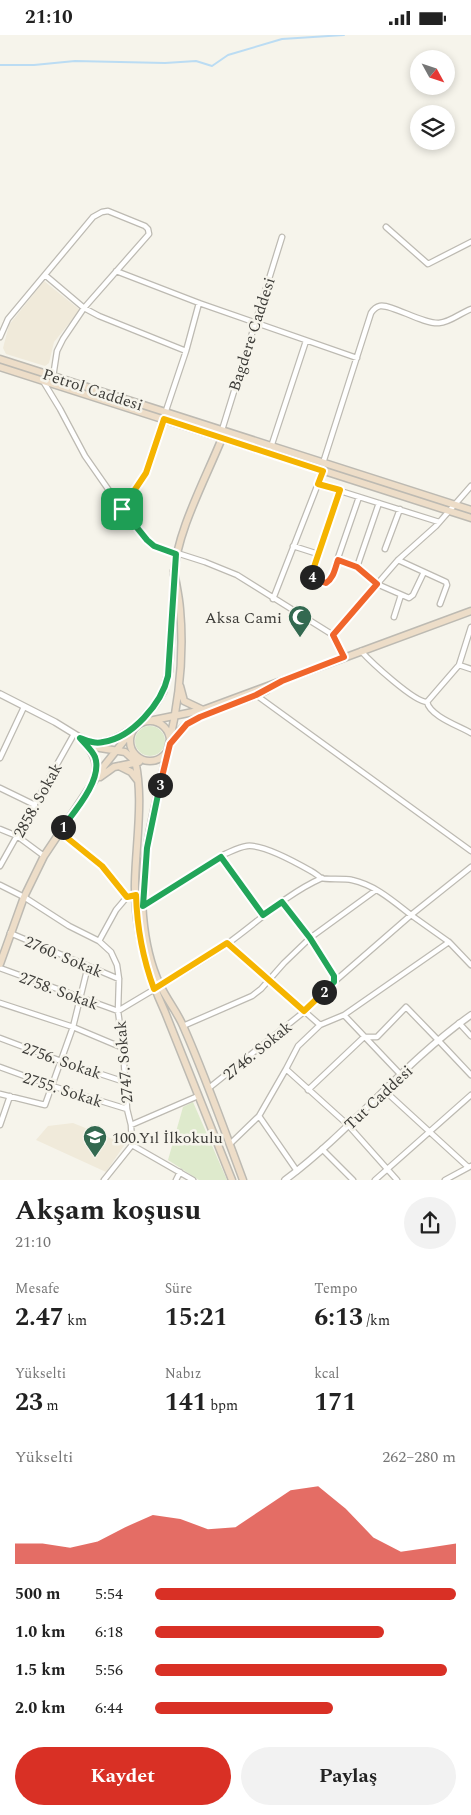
<!DOCTYPE html>
<html lang="tr">
<head>
<meta charset="utf-8">
<style>
	body { margin:0; font-family:Spectral,serif; background:#f2f2f2; color:#222; height:100vh; display:flex; flex-direction:column; font-size:19px; white-space:nowrap }
	* { box-sizing:border-box; margin:0 }
	p { font-size:16px; color:#767676 }
	.icon { flex:none; width:28px; height:28px; fill:none; stroke:currentColor; stroke-width:2; stroke-linecap:round; stroke-linejoin:round }
	.map { position:relative; height:1145px; overflow:hidden }
	.sheet { display:flex; flex-direction:column; background:#fff; flex:1 }
	.sheet>* { flex:none }
	.needle { width:32px; rotate:130deg }
	.tools { position:absolute; left:410px; top:15px; display:grid; gap:10px }
	.tools a { display:grid; place-items:center; width:45px; height:45px; border-radius:50%; background:#fff; box-shadow:0 2px 8px #0003; font-size:25px }
	.pin { position:absolute; display:grid; place-items:center; width:42px; height:42px; color:#fff; margin:-21px; border-radius:10px; box-shadow:0 2px 8px #0006 }
	.km { position:absolute; width:25px; height:25px; margin:-12px; border-radius:50%; background:#222; color:#fff; font-size:14px; line-height:25px; text-align:center }
	.round { display:grid; place-items:center; flex:none; width:52px; height:52px; border-radius:26px; background:#f2f2f2 }
	.summary { display:flex; align-items:center; justify-content:space-between; height:85px; padding:0 15px }
	h1 { font-size:28px; font-weight:700; line-height:38px }
	.metrics { display:grid; grid-template-columns:repeat(3,1fr); gap:8px; height:85px; padding:5px 15px }
	.metrics div { display:grid; align-content:center }
	.metrics b { font-size:25px; font-weight:700 }
	.metrics small { font-size:14px; font-weight:400 }
	.metrics p { font-size:14px }
	.chart { height:140px; padding:10px 15px }
	.chart p { display:flex; justify-content:space-between }
	.chart svg { width:100%; height:90px; margin-top:5px; fill:#d93025; opacity:.7 }
	.primary-button { display:flex; gap:10px; margin-top:auto; padding:10px 15px }
	.primary-button a { flex:1; height:58px; border-radius:30px; background:#d93025; color:#fff; font-size:20px; font-weight:700; line-height:58px; text-align:center }
	.primary-button a+a { background:#f2f2f2; color:#222 }
	ul { padding:0 15px; list-style:none; font-size:16px }
	li { display:grid; grid-template-columns:80px 60px 1fr; align-items:center; height:38px }
	li i { height:12px; border-radius:6px; background:#d93025 }
	.status { display:flex; justify-content:space-between; align-items:center; height:35px; padding:0 25px; background:#fff; direction:ltr }
	.status svg { height:14px; fill:currentColor }
	.map>svg:first-child { display:block }
</style>
</head>
<body>
<div class="status"><b>21:10</b><svg viewBox="0 0 49 12"><path d="M0 12V9h3v3zM5 12V6h3v6zM10 12V3h3v9zM15 12V0h3v12zM26 1h20v11H26zM47 4h2v5h-2z"/></svg></div>
<div class="map">
<svg width="471" height="1145" viewBox="0 0 471 1145">
	<rect width="100%" height="100%" fill="#f6f4eb"/>
	<path fill="#f0eada" d="M44,246L80,275L54,307L49,328L45,331L6,319L3,313L9,290Z
		M73,1088L125,1109L106,1137L36,1105L48,1091Z"/>
	<path fill="#deeacc" d="M135 706a15 15 0 1 1 30 0a15 15 0 1 1-30 0Z
		M193,1067L227,1145H199L168,1125L183,1072Z"/>
	<g fill="none" stroke-linecap="round" stroke-linejoin="round">
		<path stroke="#bbdcf3" stroke-width="2" d="M0,30H34L75,26L165,28L196,26L212,31L228,20L282,4L344,0"/>
		<g stroke="#bdbab2" stroke-width="7">
			<path id="minor" d="M386,192L428,229L471,207
				M116,236L199,268L357,323
				M45,240L84,273L99,281L186,316
				M0,302L8,284L93,182L102,177L108,176L145,191L148,194L149,199L84,273L63,304L57,316L53,342
				M43,346L60,374L85,421L122,474L147,505L155,511L205,527L237,540L333,600
				M222,395L282,202
				M271,412L306,306
				M323,428L371,278C373,275 375,272 380,271C392,269 422,289 439,288C451,287 460,278 471,274
				M318,449L439,487
				M340,455L312,539L314,544L326,547L331,543L359,462
				M122,474L145,438L186,316L199,268
				M293,511L318,519
				M385,514L400,474
				M338,525L357,532L377,549L409,563L413,560L424,537
				M398,525L446,547L447,550L440,569
				M357,532L379,468
				M273,564L323,436
				M394,582L401,560
				M361,616C371,627 414,667 427,667L459,630L471,592
				M344,622L333,600L398,525L436,491L471,451
				M459,630L471,634
				M256,660L471,816
				M427,667C430,681 459,691 471,698
				M0,723L24,672
				M0,753L35,770
				M0,794L17,801L44,821
				M60,797L102,831L127,862L116,875L99,906
				M221,822L263,880
				M0,831L74,699
				M0,850L24,862L69,891L99,906L111,917L117,930L119,944L118,976L123,1013L127,1074L131,1090L132,1110L104,1145
				M143,871L225,819C232,816 239,812 247,811C263,809 297,828 311,836C315,838 318,841 321,843C326,845 344,843 352,845C375,850 393,866 411,880L471,832
				M10,898L119,944
				M227,908L320,990
				M0,933L118,976C154,954 192,933 227,909C258,887 286,859 322,843
				M334,947L411,880L449,907
				M0,968L73,992L123,1013
				M344,980L449,907L471,930
				M459,988L471,1001
				M183,991L252,961L261,954L284,928L310,903L376,855
				M0,1003L61,1026L125,1047
				M438,1005L471,1040
				M0,1032L52,1051L127,1074
				M209,1053L305,976L334,947V941L310,903L282,867
				M308,1055L364,1002H377L406,972L438,1005
				M385,1056L468,1132
				M0,1059L45,1070L73,992L88,931
				M259,1081L297,1136
				M0,1090L10,1061
				M131,1090L198,1061
				M230,1109L259,1081L286,1034
				M132,1110L193,1145
				M322,1114L353,1145
				M176,1145L180,1137
				M375,1145L471,1060
				M397,1145L348,1090L286,1034L298,1011L320,990L344,980L401,1040
				M445,1145L471,1131"/>
		</g>
		<g stroke="#bdbab2" stroke-width="8">
			<path id="tertiary" d="M0,659L55,687L81,703
				M285,1145C352,1095 403,1028 471,980"/>
		</g>
		<g stroke="#bdbab2" stroke-width="9">
			<path id="secondary" d="M0,324L471,475
				M0,332L471,483
				M174,536C176,549 179,561 180,574C184,618 179,666 169,709C158,762 138,827 143,881C145,904 150,929 160,950C167,965 178,978 184,993C206,1043 224,1094 243,1145
				M174,540C176,498 206,443 222,403
				M180,651L184,666L203,675
				M149,686L203,675L471,576
				M130 706a20 20 0 1 1 40 0a20 20 0 1 1-40 0Z
				M81,703L94,712L125,717L135,726
				M88,706C104,711 117,703 130,695
				M170,708C175,701 180,695 186,690C207,673 243,668 267,655
				M86,709C95,721 98,729 94,744
				M133,717C145,759 136,804 135,847C134,892 146,936 165,977L232,1145
				M119,731L131,737L138,746
				M100,742L114,732L139,727
				M0,929L24,862L44,821L104,731L135,692L155,670L163,657L169,636L174,550"/>
		</g>
		<use href="#minor" stroke="#fff" stroke-width="4.5"/>
		<use href="#tertiary" stroke="#fff" stroke-width="5.5"/>
		<use href="#secondary" stroke="#edddc8" stroke-width="6"/>
	</g>
	<g fill="none" stroke-linecap="round" stroke-linejoin="round">
		<g stroke="#fff" stroke-width="10">
			<path id="split-1" d="M63,792C75,776 103,744 95,722C92,715 85,709 80,703C88,706 95,709 103,707C132,703 162,668 168,641L176,519L154,511L147,505L122,474"/>
		</g>
		<g stroke="#fff" stroke-width="10">
			<path id="split-2" d="M63,792L60,797L102,831L127,862L136,860C137,892 143,924 154,954L227,908L304,976L324,957"/>
		</g>
		<g stroke="#fff" stroke-width="10">
			<path id="split-3" d="M160,750L147,813L143,871L221,822L263,880L282,867L310,903L334,941V947L324,957"/>
		</g>
		<g stroke="#fff" stroke-width="10">
			<path id="split-4" d="M160,750L170,709L187,689L200,682L256,660L282,646L344,622L333,600L377,549L357,532L338,525C335,533 334,543 326,548L314,544L312,542"/>
		</g>
		<g stroke="#fff" stroke-width="10">
			<path id="split-5" d="M122,474L146,438L164,384L323,436L318,449L340,455L312,538V542"/>
		</g>
		<use href="#split-1" stroke="#22a559" stroke-width="6"/>
		<use href="#split-2" stroke="#f5b400" stroke-width="6"/>
		<use href="#split-3" stroke="#22a559" stroke-width="6"/>
		<use href="#split-4" stroke="#f0652b" stroke-width="6"/>
		<use href="#split-5" stroke="#f5b400" stroke-width="6"/>
	</g>
	<defs>
		<g id="mosque-pin" transform="scale(1.25)"><path d="M0 17L-7.5 6A9.5 9.5 0 1 1 7.5 6Z" fill="#336950" stroke="#f6f4eb"/><path d="M3.5-4.9A6 6 0 1 0 3.5 4.9A5 5 0 1 1 3.5-4.9Z" fill="#fff"/></g>
		<g id="school-pin" transform="scale(1.25)"><path d="M0 17L-7.5 6A9.5 9.5 0 1 1 7.5 6Z" fill="#336950" stroke="#f6f4eb"/><path d="M0-5L7-2L0 1L-7-2ZM-4 1L0 2.5L4 1V4Q0 6-4 4Z" fill="#fff"/></g>
	</defs>
	<g fill-rule="evenodd">
		<use href="#mosque-pin" x="300" y="582"/>
		<use href="#school-pin" x="95" y="1102"/>
	</g>
	<g text-anchor="middle" stroke-width="5" stroke-linejoin="round" paint-order="stroke">
		<g font-size="16" fill="#3e3d39" stroke="#f6f4eb">
			<text transform="translate(251 299) rotate(-72)" y="6">Bagdere Caddesi</text>
			<text transform="translate(93 354) rotate(18)" y="6">Petrol Caddesi</text>
			<text transform="translate(37 765) rotate(-61)" y="6">2858. Sokak</text>
			<text transform="translate(64 921) rotate(23)" y="6">2760. Sokak</text>
			<text transform="translate(59 955) rotate(20)" y="6">2758. Sokak</text>
			<text transform="translate(257 1015) rotate(-39)" y="6">2746. Sokak</text>
			<text transform="translate(62 1025) rotate(19)" y="6">2756. Sokak</text>
			<text transform="translate(123 1027) rotate(-95)" y="6">2747. Sokak</text>
			<text transform="translate(63 1054) rotate(18)" y="6">2755. Sokak</text>
			<text transform="translate(378 1062) rotate(-43)" y="6">Tut Caddesi</text>
		</g>
		<g font-size="16" fill="#3e3d39" stroke="#f6f4eb" text-anchor="end">
			<text x="282" y="588">Aksa Cami</text>
			<text x="112" y="1108" text-anchor="start">100.Yıl İlkokulu</text>
		</g>
	</g>
</svg>
<div class="tools">
<a><svg class="needle" viewBox="-14 -14 28 28"><path d="M0-13l5 13h-10z" fill="#e53935"/><path d="M0 13l5-13h-10z" fill="#767676"/></svg></a>
<a><svg class="icon" aria-label="layers" viewBox="0 0 24 24"><path d="M12 4l9 5-9 5-9-5zM3 14l9 5 9-5"/></svg></a>
</div>
<div class="pin" style="left:122px;top:474px;background:#1e9e55"><svg class="icon" aria-label="arrive" viewBox="0 0 24 24"><path d="M6 21V4h12l-3 4 3 4H6"/></svg></div>
<b class="km" style="left:63px;top:792px">1</b>
<b class="km" style="left:324px;top:957px">2</b>
<b class="km" style="left:160px;top:750px">3</b>
<b class="km" style="left:312px;top:542px">4</b>
</div>
<section class="sheet">
<div class="summary"><div><h1>Akşam koşusu</h1><p>21:10</p></div><a class="round"><svg class="icon" aria-label="share" viewBox="0 0 24 24"><path d="M12 15V3M7 8l5-5 5 5M5 13v7h14v-7"/></svg></a></div>
<div class="metrics">
<div><p>Mesafe</p><b>2.47<small> km</small></b></div>
<div><p>Süre</p><b>15:21</b></div>
<div><p>Tempo</p><b>6:13<small> /km</small></b></div>
</div>
<div class="metrics">
<div><p>Yükselti</p><b>23<small> m</small></b></div>
<div><p>Nabız</p><b>141<small> bpm</small></b></div>
<div><p>kcal</p><b>171</b></div>
</div>
<div class="chart"><p><span>Yükselti</span>262–280 m</p>
<svg viewBox="0 0 160 44" preserveAspectRatio="none"><path d="M0 44V34L10 34L20 36L30 33L40 26L50 20L60 22L70 27L80 26L90 17L100 8L110 6L120 17L130 31L140 38L150 36L160 34V44z"/></svg>
</div>
<ul>
<li><b>500 m</b>5:54<i style="width:100%"></i></li>
<li><b>1.0 km</b>6:18<i style="width:76%"></i></li>
<li><b>1.5 km</b>5:56<i style="width:97%"></i></li>
<li><b>2.0 km</b>6:44<i style="width:59%"></i></li>
</ul>
<div class="primary-button"><a>Kaydet</a><a>Paylaş</a></div>
</section>
</body>
</html>
